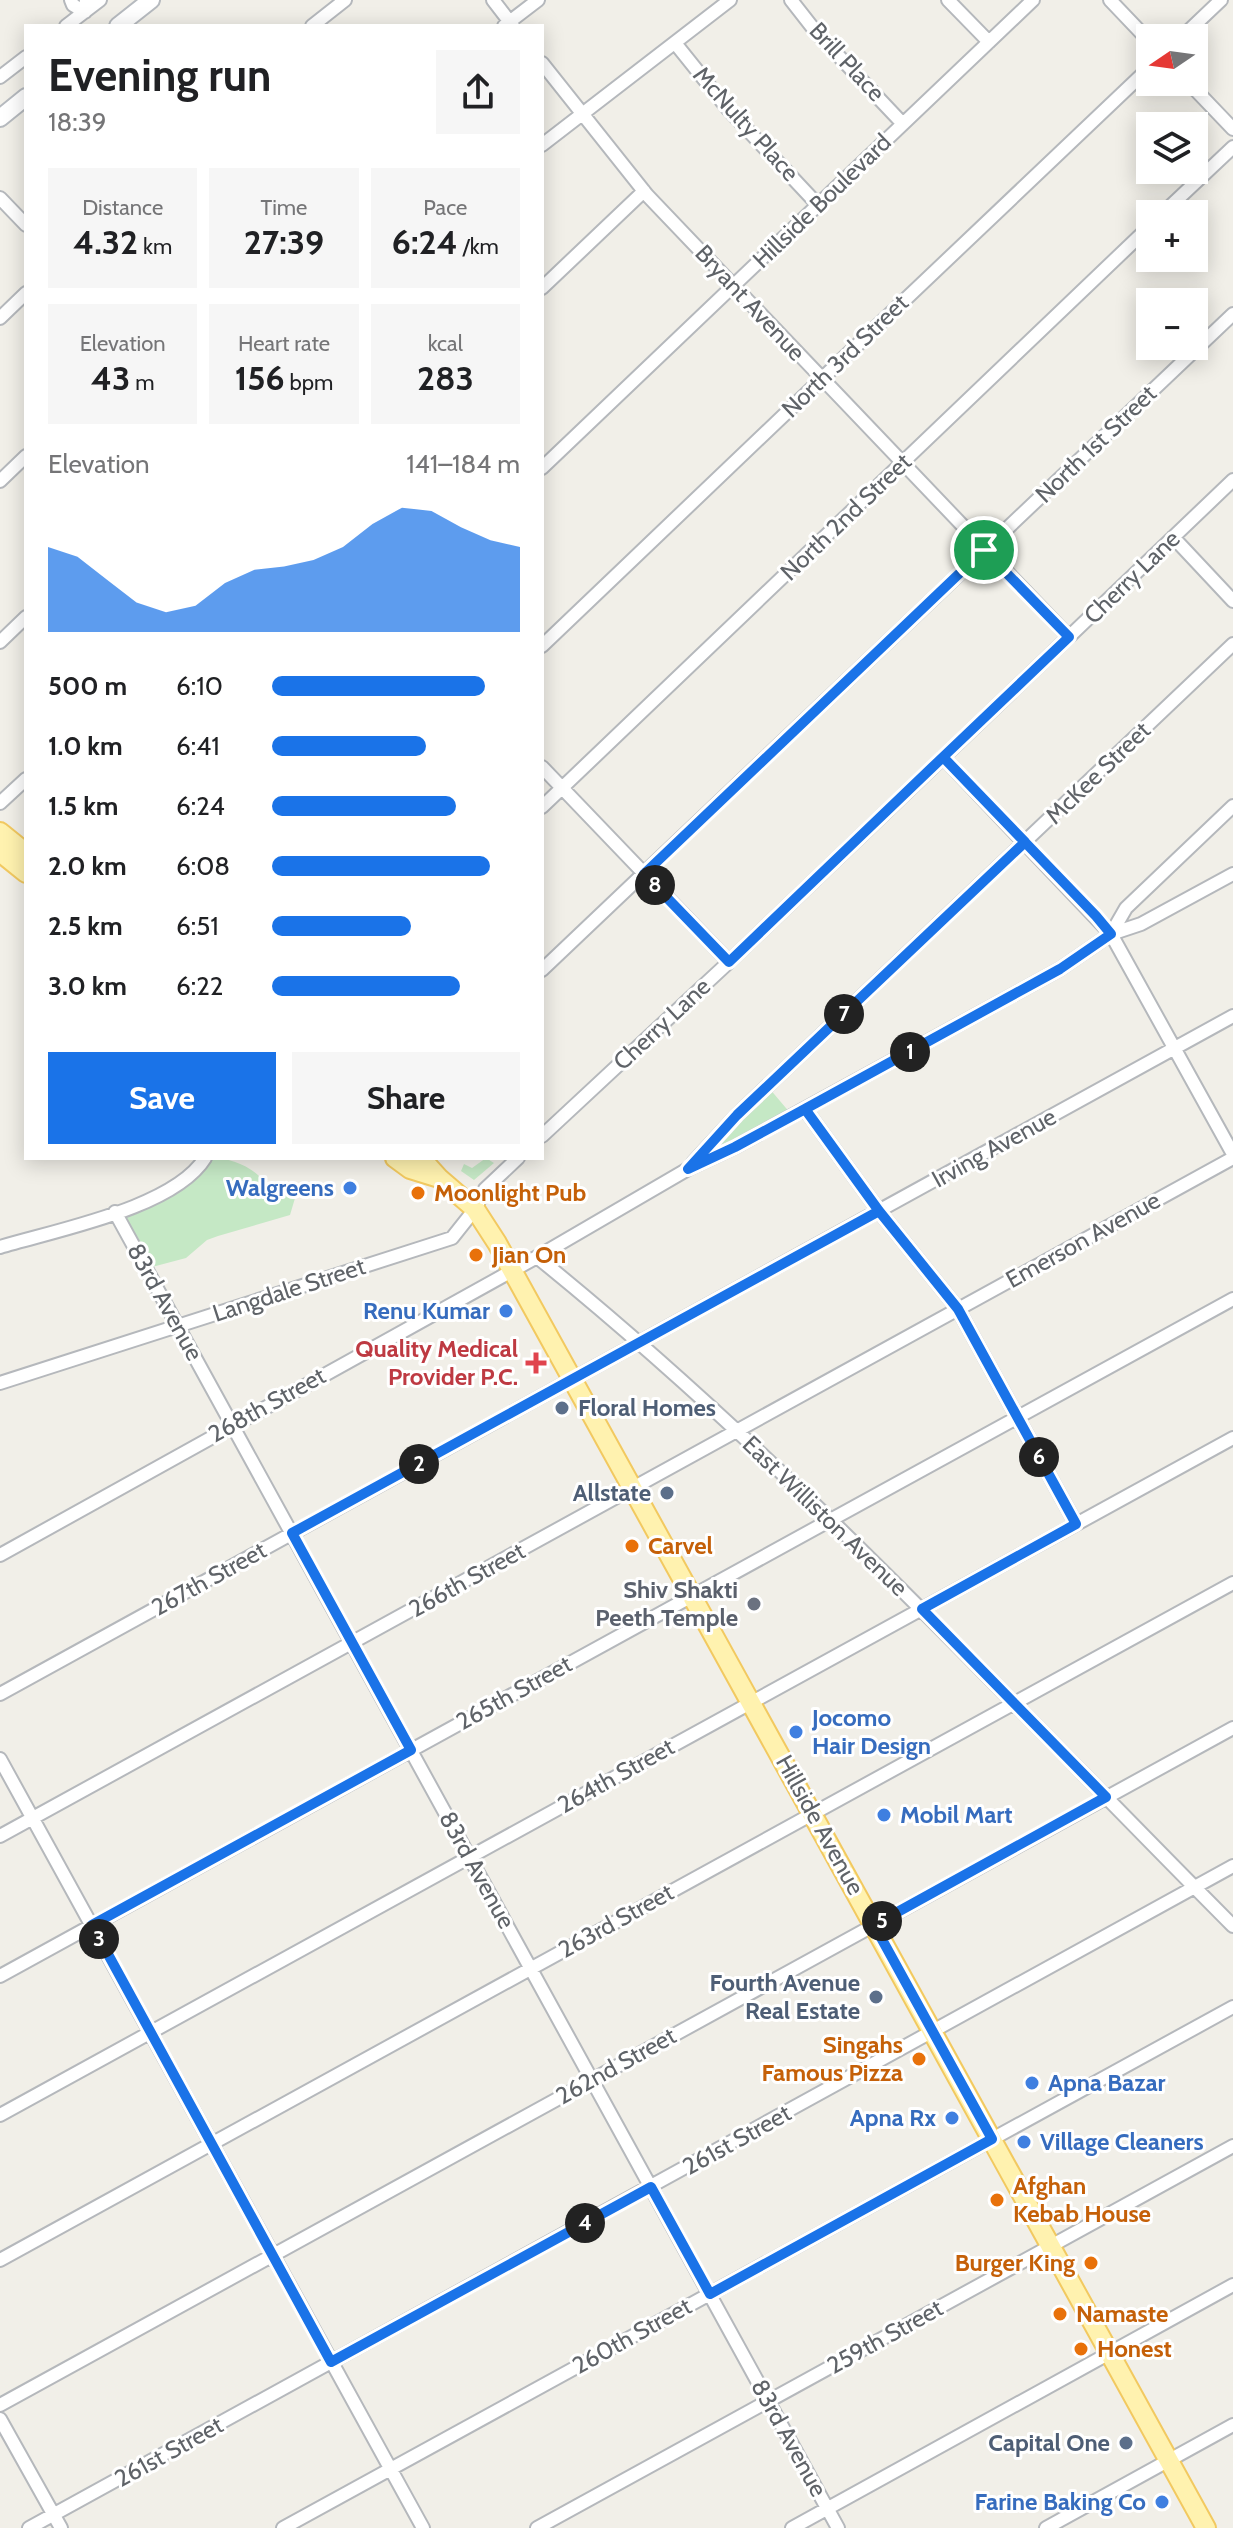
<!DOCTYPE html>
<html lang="en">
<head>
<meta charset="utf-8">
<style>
	body { margin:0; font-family:Cabin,sans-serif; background:#f6f6f6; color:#202124; height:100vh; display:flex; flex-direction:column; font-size:30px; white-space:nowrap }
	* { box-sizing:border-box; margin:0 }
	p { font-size:26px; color:#757577 }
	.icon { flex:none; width:44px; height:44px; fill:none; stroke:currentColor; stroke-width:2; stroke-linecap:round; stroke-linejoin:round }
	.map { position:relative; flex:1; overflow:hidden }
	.details { position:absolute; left:24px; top:24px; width:520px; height:1136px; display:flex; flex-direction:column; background:#fff; border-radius:0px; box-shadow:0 4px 20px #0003 }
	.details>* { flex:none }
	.needle { width:52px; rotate:257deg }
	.tools { position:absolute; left:1136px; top:24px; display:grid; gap:16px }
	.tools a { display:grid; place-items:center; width:72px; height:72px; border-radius:0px; background:#fff; box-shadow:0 4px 20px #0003; font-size:40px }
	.pin { position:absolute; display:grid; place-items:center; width:68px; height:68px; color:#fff; margin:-34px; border:4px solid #fff; border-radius:50%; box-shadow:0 2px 8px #0007 }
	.km { position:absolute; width:40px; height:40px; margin:-20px; border-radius:50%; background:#222; color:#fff; font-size:22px; line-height:40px; text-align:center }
	.round { display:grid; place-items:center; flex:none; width:84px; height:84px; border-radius:0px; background:#f6f6f6 }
	.headline { display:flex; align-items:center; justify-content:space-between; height:136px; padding:0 24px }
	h1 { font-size:44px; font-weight:700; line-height:60px }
	.metrics { display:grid; grid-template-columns:repeat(3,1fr); gap:12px; height:136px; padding:8px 24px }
	.metrics div { display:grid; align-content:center; border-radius:0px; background:#f6f6f6; text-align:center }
	.metrics b { font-size:34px; font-weight:700 }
	.metrics small { font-size:22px; font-weight:400 }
	.metrics p { font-size:22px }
	.chart { height:224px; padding:16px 24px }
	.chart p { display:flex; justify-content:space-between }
	.chart svg { width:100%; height:144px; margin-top:8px; fill:#1a73e8; opacity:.7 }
	.cta { display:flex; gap:16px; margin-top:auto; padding:16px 24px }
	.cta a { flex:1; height:92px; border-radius:0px; background:#1a73e8; color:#fff; font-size:32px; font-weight:700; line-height:92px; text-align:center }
	.cta a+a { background:#f6f6f6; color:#202124 }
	ul { padding:0 24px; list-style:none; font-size:26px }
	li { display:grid; grid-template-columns:128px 96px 1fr; align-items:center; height:60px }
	li i { height:20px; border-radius:10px; background:#1a73e8 }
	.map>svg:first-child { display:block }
</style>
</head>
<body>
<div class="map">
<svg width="1233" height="2528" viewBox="0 0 1233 2528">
	<rect width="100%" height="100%" fill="#f1efe8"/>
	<path fill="#c5e8c5" d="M769,1088L791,1114L710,1153Z
		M211,1158C228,1158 247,1164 260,1177C266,1183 268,1192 279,1193C285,1193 292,1189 298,1188L290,1215L218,1236L207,1240L186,1258L152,1267L124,1214L177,1192Z
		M486,1158L494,1163L474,1180L461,1171L464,1164L472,1168Z"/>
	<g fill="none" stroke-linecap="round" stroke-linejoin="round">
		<g stroke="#b5b8bc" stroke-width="16">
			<path id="minor" d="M71,0L73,5L85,12L86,0
				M493,0L513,26
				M791,0L816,32L903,124
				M948,0L989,42
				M1110,0L1150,42
				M66,26L100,0
				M312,26L345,0
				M504,26L538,0
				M1181,38L1221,0
				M675,43L728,109L818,205
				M542,63L647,195L1069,637
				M0,77L26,57
				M1188,82L1233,129
				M542,145L730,0
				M0,198L26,225
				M1162,214L1233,147
				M542,288L644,191
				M0,318L26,293
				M542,468L1033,0
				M0,481L26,456
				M1173,537L1233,601
				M0,642L26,617
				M542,646C745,453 946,259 1150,67
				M943,757L1111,934L1233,1154
				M542,767L729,962
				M0,803L26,779
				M542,807L1150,226
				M1111,934L1126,908L1233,806
				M542,970L1233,314
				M805,1109L879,1211L958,1309L1076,1524
				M542,1136L729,962L1233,480
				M693,1163L737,1115L1233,644
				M115,1212L838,2528
				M0,1247C56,1230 174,1208 205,1158
				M537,1257C788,1460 1006,1698 1233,1926
				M0,1383L452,1238L475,1209L485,1189L518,1158
				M0,1555L537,1257L688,1169L735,1147L1060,969L1111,934L1141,924L1233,874
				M0,1694L1233,1016
				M0,1759L423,2528
				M0,1836L1233,1158
				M0,1976L1233,1299
				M0,2115L1233,1438
				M0,2260L1233,1583
				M0,2405L1233,1728
				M0,2419L61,2528
				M29,2528L1233,1866
				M283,2528L1233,2007
				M537,2528L1233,2146
				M792,2528L1233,2285
				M1046,2528L1233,2425"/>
		</g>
		<g stroke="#b6babf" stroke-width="20">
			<path id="secondary" d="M118,26L151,0
				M0,118L26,97"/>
		</g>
		<g stroke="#f2c960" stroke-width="22">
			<path id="primary" d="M0,832L26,853
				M0,852L26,873
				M395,1158L410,1169L439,1178
				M421,1158L439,1178L475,1209L497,1243L1206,2528"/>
		</g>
		<use href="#minor" stroke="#fff" stroke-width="12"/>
		<use href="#secondary" stroke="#fff" stroke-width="16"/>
		<use href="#primary" stroke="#fff2af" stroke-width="18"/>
	</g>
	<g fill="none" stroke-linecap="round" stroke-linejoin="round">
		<g stroke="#fff" stroke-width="16">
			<path id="route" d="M984,550L1069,637L943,757L1096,916L1111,934L1060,969L805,1109L879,1211L292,1533L411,1750L92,1925L331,2362L651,2187L710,2294L992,2139L874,1925L1106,1797L922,1609L1076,1524L958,1309L879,1211L805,1109L735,1147L688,1169L737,1115L1025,842L943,757L729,962L644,874L984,550"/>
		</g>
		<use href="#route" stroke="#1a73e8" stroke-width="10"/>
	</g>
	<g fill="#3f7fe0" stroke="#fff" stroke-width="3">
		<circle cx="350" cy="1188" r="8"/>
		<circle cx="506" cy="1311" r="8"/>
		<circle cx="796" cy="1732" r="8"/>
		<circle cx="884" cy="1815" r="8"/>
		<circle cx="1032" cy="2083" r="8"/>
		<circle cx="952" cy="2118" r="8"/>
		<circle cx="1024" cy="2142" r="8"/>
		<circle cx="1162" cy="2502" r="8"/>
	</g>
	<g fill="#e8710a" stroke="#fff" stroke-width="3">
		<circle cx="418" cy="1193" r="8"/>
		<circle cx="476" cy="1255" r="8"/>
		<circle cx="632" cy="1546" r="8"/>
		<circle cx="919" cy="2059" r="8"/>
		<circle cx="997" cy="2200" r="8"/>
		<circle cx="1091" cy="2263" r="8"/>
		<circle cx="1060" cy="2314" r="8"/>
		<circle cx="1081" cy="2349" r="8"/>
	</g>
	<path fill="#e0444e" stroke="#fff" stroke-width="3" d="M532 1351h8v8h8v8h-8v8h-8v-8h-8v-8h8z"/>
	<g fill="#5c6f8a" stroke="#fff" stroke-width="3">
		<circle cx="562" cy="1408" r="8"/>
		<circle cx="667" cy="1493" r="8"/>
		<circle cx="876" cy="1997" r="8"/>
		<circle cx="1126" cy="2443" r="8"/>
	</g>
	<circle fill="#6b7280" stroke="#fff" stroke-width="3" cx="754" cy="1604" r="8"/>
	<g text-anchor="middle" stroke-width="6" stroke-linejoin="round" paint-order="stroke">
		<g font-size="24" fill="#5f6368" stroke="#fff">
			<text transform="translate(847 62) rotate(47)" y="8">Brill Place</text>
			<text transform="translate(746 124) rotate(48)" y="8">McNulty Place</text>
			<text transform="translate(822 201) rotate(-44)" y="8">Hillside Boulevard</text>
			<text transform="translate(750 303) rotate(47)" y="8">Bryant Avenue</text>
			<text transform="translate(845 356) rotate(-44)" y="8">North 3rd Street</text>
			<text transform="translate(1096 444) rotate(-44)" y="8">North 1st Street</text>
			<text transform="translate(846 517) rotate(-44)" y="8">North 2nd Street</text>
			<text transform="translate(1132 577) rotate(-44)" y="8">Cherry Lane</text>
			<text transform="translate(1098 773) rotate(-44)" y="8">McKee Street</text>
			<text transform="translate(662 1024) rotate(-43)" y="8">Cherry Lane</text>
			<text transform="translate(994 1148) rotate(-29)" y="8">Irving Avenue</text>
			<text transform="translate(1083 1240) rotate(-29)" y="8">Emerson Avenue</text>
			<text transform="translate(289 1290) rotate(-18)" y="8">Langdale Street</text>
			<text transform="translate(165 1302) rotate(61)" y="8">83rd Avenue</text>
			<text transform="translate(267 1405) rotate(-29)" y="8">268th Street</text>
			<text transform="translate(825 1516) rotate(44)" y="8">East Williston Avenue</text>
			<text transform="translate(209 1579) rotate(-29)" y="8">267th Street</text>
			<text transform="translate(467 1580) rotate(-29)" y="8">266th Street</text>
			<text transform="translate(514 1693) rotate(-29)" y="8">265th Street</text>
			<text transform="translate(616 1776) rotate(-29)" y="8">264th Street</text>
			<text transform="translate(820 1825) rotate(61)" y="8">Hillside Avenue</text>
			<text transform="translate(477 1870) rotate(61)" y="8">83rd Avenue</text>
			<text transform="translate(616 1921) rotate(-29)" y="8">263rd Street</text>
			<text transform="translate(616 2066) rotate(-29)" y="8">262nd Street</text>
			<text transform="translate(737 2140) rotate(-29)" y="8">261st Street</text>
			<text transform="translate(632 2336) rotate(-29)" y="8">260th Street</text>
			<text transform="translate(885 2337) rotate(-29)" y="8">259th Street</text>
			<text transform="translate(789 2438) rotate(61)" y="8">83rd Avenue</text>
			<text transform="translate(169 2452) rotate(-29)" y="8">261st Street</text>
		</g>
		<g font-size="24" font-weight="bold" fill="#366cbe" stroke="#fff" text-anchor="end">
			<text x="334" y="1196">Walgreens</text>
			<text x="490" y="1319">Renu Kumar</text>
			<text x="812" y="1726" text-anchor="start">Jocomo<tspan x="812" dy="28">Hair Design</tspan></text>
			<text x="900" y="1823" text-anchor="start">Mobil Mart</text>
			<text x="1048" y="2091" text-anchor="start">Apna Bazar</text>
			<text x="936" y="2126">Apna Rx</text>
			<text x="1040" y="2150" text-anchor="start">Village Cleaners</text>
			<text x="1146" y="2510">Farine Baking Co</text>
		</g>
		<g font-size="24" font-weight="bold" fill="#c56008" stroke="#fff" text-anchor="start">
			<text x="434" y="1201">Moonlight Pub</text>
			<text x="492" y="1263">Jian On</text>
			<text x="648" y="1554">Carvel</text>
			<text x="903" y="2053" text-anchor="end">Singahs<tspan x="903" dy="28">Famous Pizza</tspan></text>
			<text x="1013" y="2194">Afghan<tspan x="1013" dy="28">Kebab House</tspan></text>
			<text x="1075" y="2271" text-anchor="end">Burger King</text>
			<text x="1076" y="2322">Namaste</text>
			<text x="1097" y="2357">Honest</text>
		</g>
		<g font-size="24" font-weight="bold" fill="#be3a42" stroke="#fff" text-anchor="end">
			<text x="518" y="1357">Quality Medical<tspan x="518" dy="28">Provider P.C.</tspan></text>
		</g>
		<g font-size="24" font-weight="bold" fill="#4e5e75" stroke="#fff" text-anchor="end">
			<text x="578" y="1416" text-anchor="start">Floral Homes</text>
			<text x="651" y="1501">Allstate</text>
			<text x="860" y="1991">Fourth Avenue<tspan x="860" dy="28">Real Estate</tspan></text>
			<text x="1110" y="2451">Capital One</text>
		</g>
		<g font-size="24" font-weight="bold" fill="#5b616d" stroke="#fff" text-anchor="end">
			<text x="738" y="1598">Shiv Shakti<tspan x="738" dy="28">Peeth Temple</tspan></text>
		</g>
	</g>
</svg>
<div class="tools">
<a><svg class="needle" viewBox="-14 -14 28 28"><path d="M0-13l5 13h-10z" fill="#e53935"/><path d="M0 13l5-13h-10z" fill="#757577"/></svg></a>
<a><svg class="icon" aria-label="layers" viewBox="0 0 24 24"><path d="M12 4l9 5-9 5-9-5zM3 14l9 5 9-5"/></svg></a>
<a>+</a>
<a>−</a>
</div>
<div class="pin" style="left:984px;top:550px;background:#1e9e55"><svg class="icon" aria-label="arrive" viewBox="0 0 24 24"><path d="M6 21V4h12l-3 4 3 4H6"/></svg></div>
<b class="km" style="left:910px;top:1052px">1</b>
<b class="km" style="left:419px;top:1464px">2</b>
<b class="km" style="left:99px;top:1939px">3</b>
<b class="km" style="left:585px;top:2223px">4</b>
<b class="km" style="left:882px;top:1921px">5</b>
<b class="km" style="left:1039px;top:1457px">6</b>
<b class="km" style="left:844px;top:1014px">7</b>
<b class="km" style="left:655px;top:885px">8</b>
<section class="details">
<div class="headline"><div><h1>Evening run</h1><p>18:39</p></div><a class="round"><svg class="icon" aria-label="share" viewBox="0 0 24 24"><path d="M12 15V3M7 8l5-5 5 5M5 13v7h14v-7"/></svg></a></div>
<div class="metrics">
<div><p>Distance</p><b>4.32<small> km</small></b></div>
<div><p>Time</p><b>27:39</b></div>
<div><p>Pace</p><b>6:24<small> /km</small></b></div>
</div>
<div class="metrics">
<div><p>Elevation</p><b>43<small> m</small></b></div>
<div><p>Heart rate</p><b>156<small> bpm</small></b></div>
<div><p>kcal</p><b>283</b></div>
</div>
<div class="chart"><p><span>Elevation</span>141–184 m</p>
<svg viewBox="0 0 160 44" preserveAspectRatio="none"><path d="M0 44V18L10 21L20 28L30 35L40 38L50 36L60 29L70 25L80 24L90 22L100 18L110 11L120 6L130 7L140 12L150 16L160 18V44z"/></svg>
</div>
<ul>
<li><b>500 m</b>6:10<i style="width:86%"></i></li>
<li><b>1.0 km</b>6:41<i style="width:62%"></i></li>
<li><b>1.5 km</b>6:24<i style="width:74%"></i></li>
<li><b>2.0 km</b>6:08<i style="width:88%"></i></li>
<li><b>2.5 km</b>6:51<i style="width:56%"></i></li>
<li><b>3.0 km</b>6:22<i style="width:76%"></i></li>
</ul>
<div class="cta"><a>Save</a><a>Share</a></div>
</section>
</div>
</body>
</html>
